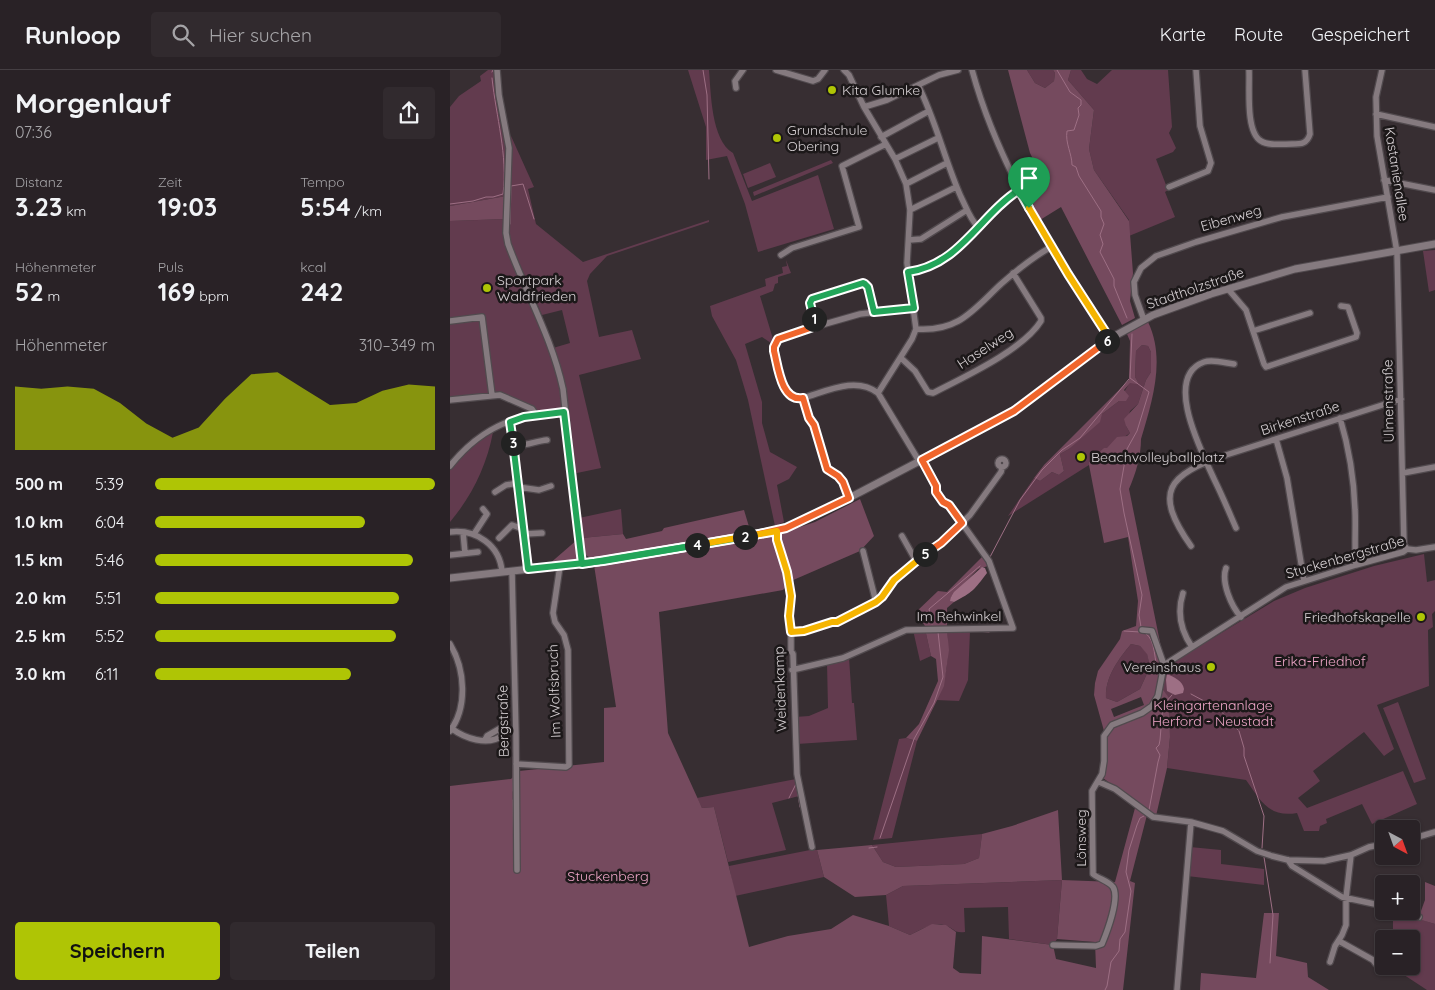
<!DOCTYPE html>
<html lang="de">
<head>
<meta charset="utf-8">
<style>
	body { margin:0; font-family:Quicksand,sans-serif; background:#312a2e; color:#f1f3f6; height:100vh; display:flex; flex-direction:column; font-size:19px; white-space:nowrap }
	* { box-sizing:border-box; margin:0 }
	p { font-size:16px; color:#a5a4a7 }
	.icon { flex:none; width:28px; height:28px; fill:none; stroke:currentColor; stroke-width:2; stroke-linecap:round; stroke-linejoin:round }
	.map { position:relative; flex:1; overflow:hidden }
	.panel { display:flex; flex-direction:column; background:#292226; width:450px }
	.panel>* { flex:none }
	.needle { width:32px; rotate:139deg }
	.controls { position:absolute; left:925px; top:750px; display:grid; gap:10px }
	.controls a { display:grid; place-items:center; width:45px; height:45px; border-radius:5px; background:#292226; box-shadow:0 1px 4px #0004,0 0 0 1px #453f43; font-size:25px }
	.pin { position:absolute; display:grid; place-items:center; width:42px; height:42px; color:#fff; margin:-51px -21px; border-radius:50% 50% 50% 0; rotate:-45deg; box-shadow:0 0 5px #0007 }
	.pin .icon { rotate:45deg }
	.km { position:absolute; width:25px; height:25px; margin:-12px; border-radius:50%; background:#222; color:#fff; font-size:14px; line-height:25px; text-align:center }
	.round { display:grid; place-items:center; flex:none; width:52px; height:52px; border-radius:5px; background:#312a2e }
	.head { display:flex; align-items:center; justify-content:space-between; height:85px; padding:0 15px }
	h1 { font-size:28px; font-weight:700; line-height:38px }
	.figures { display:grid; grid-template-columns:repeat(3,1fr); gap:8px; height:85px; padding:5px 15px }
	.figures div { display:grid; align-content:center }
	.figures b { font-size:25px; font-weight:700 }
	.figures small { font-size:14px; font-weight:400 }
	.figures p { font-size:14px }
	.chart { height:140px; padding:10px 15px }
	.chart p { display:flex; justify-content:space-between }
	.chart svg { width:100%; height:90px; margin-top:5px; fill:#afc505; opacity:.7 }
	.primary-button { display:flex; gap:10px; margin-top:auto; padding:10px 15px }
	.primary-button a { flex:1; height:58px; border-radius:5px; background:#afc505; color:#111; font-size:20px; font-weight:700; line-height:58px; text-align:center }
	.primary-button a+a { background:#312a2e; color:#f1f3f6 }
	ul { padding:0 15px; list-style:none; font-size:16px }
	li { display:grid; grid-template-columns:80px 60px 1fr; align-items:center; height:38px }
	li i { height:12px; border-radius:6px; background:#afc505 }
	header { display:flex; align-items:center; gap:30px; box-sizing:border-box; height:70px; padding:0 25px; background:#292226; border-bottom:1px solid #453f43 }
	header strong { font-size:24px }
	nav { display:flex; gap:28px; margin-inline-start:auto; font-size:18px }
	.search { width:350px; height:45px; background:#312a2e; display:flex; align-items:center; gap:12px; box-sizing:border-box; padding:0 18px; border-radius:5px; color:#a5a4a7; font-size:19px }
	main { display:flex; flex:1; min-height:0 }
	.map>svg:first-child { display:block }
</style>
</head>
<body>
<header>
<strong>Runloop</strong>
<div class="search"><svg class="icon" aria-label="search" viewBox="0 0 24 24"><circle cx="10" cy="10" r="6"/><path d="M15 15l6 6"/></svg>Hier suchen</div>
<nav><a>Karte</a><a>Route</a><a>Gespeichert</a></nav>
</header>
<main>
<section class="panel">
<div class="head"><div><h1>Morgenlauf</h1><p>07:36</p></div><a class="round"><svg class="icon" aria-label="share" viewBox="0 0 24 24"><path d="M12 15V3M7 8l5-5 5 5M5 13v7h14v-7"/></svg></a></div>
<div class="figures">
<div><p>Distanz</p><b>3.23<small> km</small></b></div>
<div><p>Zeit</p><b>19:03</b></div>
<div><p>Tempo</p><b>5:54<small> /km</small></b></div>
</div>
<div class="figures">
<div><p>Höhenmeter</p><b>52<small> m</small></b></div>
<div><p>Puls</p><b>169<small> bpm</small></b></div>
<div><p>kcal</p><b>242</b></div>
</div>
<div class="chart"><p><span>Höhenmeter</span>310–349 m</p>
<svg viewBox="0 0 160 44" preserveAspectRatio="none"><path d="M0 44V13L10 14L20 13L30 14L40 21L50 31L60 38L70 33L80 19L90 7L100 6L110 14L120 22L130 21L140 15L150 12L160 13V44z"/></svg>
</div>
<ul>
<li><b>500 m</b>5:39<i style="width:100%"></i></li>
<li><b>1.0 km</b>6:04<i style="width:75%"></i></li>
<li><b>1.5 km</b>5:46<i style="width:92%"></i></li>
<li><b>2.0 km</b>5:51<i style="width:87%"></i></li>
<li><b>2.5 km</b>5:52<i style="width:86%"></i></li>
<li><b>3.0 km</b>6:11<i style="width:70%"></i></li>
</ul>
<div class="primary-button"><a>Speichern</a><a>Teilen</a></div>
</section>
<div class="map">
<svg width="985" height="920" viewBox="0 0 985 920">
	<rect width="100%" height="100%" fill="#372e32"/>
	<path fill="#623b4e" d="M38,0H46L56,67V126L0,136V37L9,26L31,11L30,6Z
		M238,0H259C261,23 261,70 283,83L302,131L368,105L384,159L308,182L295,134L277,86L256,90V57Z
		M577,0H603L605,3L604,11L595,18L585,13Z
		M621,0H631L637,9L647,14L662,0H718L722,57L719,63L726,78L723,82L706,89L718,120L715,122L725,147L679,166V150L644,100L639,79L644,40L618,10Z
		M61,66L84,117L78,119L86,154L133,192L259,150V152L157,186L140,204L137,211L149,267L182,260L191,289L129,305L151,398L127,403L123,402L114,308L103,278L120,273L112,240L92,245L61,174L58,156L62,91Z
		M381,90L383,93L304,126L303,122Z
		M320,93L326,107L298,118L293,104Z
		M55,149V163L91,258L108,307L113,341L88,344L49,326L0,332V151Z
		M985,180V220L979,222L973,181Z
		M336,190L341,203L328,207V213L325,214L323,221L310,226L323,269L321,273L312,267L295,274L312,332V353L320,382L347,397L339,409L327,415L334,452L325,456L298,330L286,290L262,246L260,236L316,216L315,209L333,203L332,197L337,196Z
		M692,275L698,276L701,282V302L696,310L688,334L680,341L676,356L680,363L639,392V395L558,446L584,408L590,411L602,402L609,405L614,401L610,384L619,379L652,344L669,331L680,312H688L685,307L686,281Z
		M43,362C37,395 22,426 0,452V399L28,371Z
		M171,439L173,464L132,468L129,448Z
		M974,484L977,512L985,510V541L982,544L983,557L978,560L979,616L927,635L944,679L934,686L914,662L863,701L870,711L848,728L857,738L953,701L967,734L922,754L912,734L876,749L877,753L870,756L869,761H854L847,743C819,748 810,730 796,710L717,698L720,667L719,629L712,618L715,597L824,531L855,518L924,496Z
		M475,559L481,586L470,591L463,560Z
		M497,560L520,561L518,610L509,631L486,630C498,608 499,584 497,560Z
		M681,574L690,576L697,583L700,597L690,619L667,632L656,628C655,607 668,590 681,574Z
		M399,587L402,633H404L407,670L347,674L345,647L359,646L378,638L377,593Z
		M948,632L976,709L964,713L933,638Z
		M456,668L467,671L442,768L423,770L449,669Z
		M346,709L349,726L322,733L336,780L278,792L264,737L252,738L247,728Z
		M532,764L529,788L514,794L446,797L433,792L422,775Z
		M740,777L771,780V794L814,799V815L737,806Z
		M360,780H367L374,807L285,826L279,796Z
		M612,810L607,869L603,875L559,869L558,837L514,838L515,862C504,863 506,860 497,856C485,850 470,860 460,865L439,856L436,825L453,816Z
		M943,841L985,854V920H977L942,897L961,896V869H954L956,863L943,860Z"/>
	<path fill="#754a5e" fill-rule="evenodd" d="M558,0H577L585,13L595,18L604,11L605,3L603,0H621L618,10L644,40L639,79L644,100L679,151L683,203L680,231L685,248L672,255L611,137L590,150L576,124L595,113L580,83Z
		M56,126L55,149L0,151V136Z
		M698,252C716,289 702,332 691,369C691,386 686,403 679,419L715,597L712,618L719,628L720,667L717,698L706,746L700,743L653,708L657,683L654,661L644,625L645,613L648,601L670,569L672,561L686,556L688,531L678,467L654,473L639,395V392L654,378H657L667,367L677,366L680,363L676,356L674,349L688,334L696,310L701,302V282L698,276L692,275L686,281L685,307L688,312L687,314L680,313L674,320L679,326L676,331H669L652,344L650,352L619,379L610,384L614,401L609,405L602,402L590,411L584,408L594,395L679,310L680,271L677,264ZM681,574L690,576L697,584L700,597L690,619L667,632L656,628C655,607 668,590 681,574ZM691,627L694,635L664,647L661,639Z
		M410,429L424,466L410,481L341,511L333,520L209,542L218,663L252,738L264,737L299,877L338,866L381,859L403,845L439,856L460,865L482,854L496,855L506,862L503,898L510,903L531,904L532,866L603,875L606,889L646,898L645,872L607,869L612,810L453,816L436,825L405,827L374,807L367,780L422,775L433,792L446,797L514,794L529,788L532,764L562,756L608,740L612,810L665,812L685,738L697,745L680,811L685,813L673,920H0V716L61,709L69,701L154,692V638L166,637L144,495L142,489L134,484L132,468L173,464L176,469L212,461L214,458L294,440L303,470L329,464L365,452Z
		M128,469C128,474 130,480 129,485C128,496 106,494 98,495Z
		M533,486L538,496L528,499L501,527V531L504,532L497,538V556H475L466,542L488,521L497,522Z
		M475,559L497,560L499,580L494,616L467,671L456,668L469,654L488,611L486,589L481,586Z
		M975,812L985,816V854L968,849L975,830Z
		M814,843H829L826,886L857,893L858,907L879,920H750L751,903L806,908Z"/>
	<path fill="#9d6f84" d="M532,497L535,498L537,503C524,520 523,522 504,532L500,531L501,527L504,522Z
		M717,604C724,607 733,611 734,619L733,623L725,625L717,621L716,610Z"/>
	<g fill="none" stroke-linecap="round" stroke-linejoin="round">
		<path stroke="#9d6f84" stroke-width="1" d="M253,0L257,25L259,109
			M607,0L620,22L631,30V35L628,38L629,45L624,60L617,61C615,73 622,84 622,95L626,97L629,106L651,141V147L654,154L650,165L653,174L650,182L664,209V216L677,248
			M42,2L43,0
			M0,134L23,131L36,127H43L53,124C58,85 46,47 42,8
			M60,154L61,116L73,114L84,149
			M682,264L680,308L699,322L687,361L677,379L670,419L674,443L692,525L689,545L691,557
			M540,487L570,430L592,400L612,380L630,368L679,309
			M482,554L479,539L530,496
			M525,561L539,562
			M674,561L690,562
			M695,563C707,570 703,592 709,602
			M741,624L769,639L788,660
			M715,633L722,625
			M789,661L794,678V686L814,746L812,778
			M63,682V668
			M63,687V721
			M347,718L350,737
			M339,728L346,714
			M63,730L64,796
			M699,740L708,692L710,685L706,678L709,675L710,670L713,634
			M430,768L464,669L484,633L493,607L488,562
			M419,778L427,777
			M814,787L823,845L820,893
			M655,920L657,916L661,892L669,881L670,869L675,862L681,821L676,802L679,780L687,755L690,748L694,746"/>
		<g stroke="#514a4e" stroke-width="8">
			<path id="minor" d="M47,0L49,25L59,78L56,163L58,174C76,223 102,268 113,319L132,494
				M326,0L363,11L368,9L375,0
				M394,0L399,5L414,37L445,89L456,114L460,140L457,193L466,259L462,269L428,323L469,391
				M522,0C549,99 605,184 659,269
				M799,0C800,16 795,62 811,71C818,76 833,74 842,74C851,74 857,74 860,64L855,0
				M932,0L926,27L927,66L947,182L954,475L957,479
				M468,15C486,51 495,91 511,127C516,137 520,149 528,157
				M286,18L285,11L293,0
				M414,37L437,30L489,5L508,0
				M926,44L985,57
				M431,67L479,41
				M445,89L488,68
				M934,110L985,120
				M456,114L497,93
				M719,117L758,101L761,93L750,56L746,0
				M460,140L506,117
				M459,170L471,169L517,140
				M331,185L342,178L409,157L392,96L436,74
				M458,202C510,195 529,145 569,120
				M778,219L796,240L814,294L816,297L906,267L907,263L898,237L891,236
				M694,250L685,225L684,212L691,198L706,186L746,172L832,147L938,127
				M0,251L32,247L42,325
				M366,256L360,233L362,229L413,213L415,214L418,217L424,242
				M466,259C509,262 523,240 551,214C567,200 583,187 601,177
				M803,261L860,243
				M451,288L465,301L478,322L483,323C514,307 573,280 591,251V248L563,203
				M784,294C775,293 763,289 754,292C712,307 753,384 764,409C772,425 779,442 786,458
				M428,323C406,306 377,321 353,328C349,329 345,329 341,327C334,322 323,287 324,278C324,272 328,269 333,266L410,244L464,238
				M353,328L359,348L364,355L377,399L388,406L393,412L399,428
				M0,330L50,325L82,339L86,345
				M890,348C899,378 904,409 905,440C906,458 904,477 906,495
				M60,352L79,499
				M826,369L837,408L854,511
				M63,375C75,377 85,371 97,370
				M548 393a4 4 0 1 1 8 0a4 4 0 1 1-8 0Z
				M0,396C19,372 45,353 75,347C88,344 101,344 115,342
				M953,403L985,397
				M68,417L89,420L101,416
				M45,422L56,415L68,413
				M327,461V470L337,502L341,527L339,546L341,554V581L343,584L347,704L362,777
				M0,462C26,459 50,475 52,502
				M13,462L15,483
				M24,464L37,444L33,439
				M74,464L92,463
				M452,466L466,491
				M49,468L62,455L73,459
				M741,476C703,422 717,405 776,385L951,329
				M413,481L426,532
				M0,485L28,482
				M776,498C771,512 781,536 791,547
				M62,501L66,665L67,800
				M733,523C727,542 731,561 742,577
				M692,560L702,561L714,595
				M341,562L354,561L382,552H387L413,540L432,527L444,510L462,494L491,473L520,445L551,402L552,398
				M0,574C15,599 18,637 0,661
				M342,600L393,588L456,560L563,558L539,491L499,435C490,431 489,425 486,416C484,407 476,398 472,390
				M1,658C14,668 38,677 53,665L49,659L37,666L35,670
				M66,694L116,697L119,695L118,580L114,565L105,552L103,543L110,496
				M649,712L665,719L703,747L741,752L773,761L807,781L822,786L838,790L874,791L901,785L919,777L934,774
				M961,769L985,762
				M838,790L842,796L892,827L934,836
				M953,841L969,847
				M889,871L923,890L926,894
				M603,875L646,876L652,874C657,862 670,828 663,817C659,811 649,809 643,804V800L642,721L652,704L654,691V666L662,655L692,643L702,636L708,626L714,595L836,517L906,495L953,482L957,479L966,480L985,477
				M880,892L885,876L892,865L896,855V828L901,785
				M727,920L741,752"/>
		</g>
		<g stroke="#514a4e" stroke-width="9">
			<path id="tertiary" d="M0,508L153,491L302,466L336,458L399,428L550,349L577,332L659,269L703,245L761,224L845,199L985,174"/>
		</g>
		<use href="#minor" stroke="#857a7f" stroke-width="5.5"/>
		<use href="#tertiary" stroke="#857a7f" stroke-width="7"/>
	</g>
	<g fill="none" stroke-linecap="round" stroke-linejoin="round">
		<g stroke="#fff" stroke-width="10">
			<path id="split-1" d="M364,249L360,233L362,229L413,213L415,214L418,217L424,242L464,238L458,202C510,195 529,146 569,120L579,138"/>
		</g>
		<g stroke="#fff" stroke-width="10">
			<path id="split-2" d="M295,467L336,458L399,428L393,412L388,406L377,399L364,355L359,348L353,328C331,332 328,296 324,281V277L328,269L366,256L364,249"/>
		</g>
		<g stroke="#fff" stroke-width="10">
			<path id="split-3" d="M63,373L78,499L153,491L295,467"/>
		</g>
		<g stroke="#fff" stroke-width="10">
			<path id="split-4" d="M63,373L60,352L74,347L114,342L132,494L247,475"/>
		</g>
		<g stroke="#fff" stroke-width="10">
			<path id="split-5" d="M247,475L327,461V470L337,502L341,526L339,546L341,562L354,561L382,552H387L426,532L432,527L444,510L475,484"/>
		</g>
		<g stroke="#fff" stroke-width="10">
			<path id="split-6" d="M475,484L491,473L512,453L499,435L493,432L486,422V416L472,390L564,341L657,271"/>
		</g>
		<g stroke="#fff" stroke-width="10">
			<path id="split-7" d="M579,138L618,204L660,269L657,271"/>
		</g>
		<use href="#split-1" stroke="#22a559" stroke-width="6"/>
		<use href="#split-2" stroke="#f0652b" stroke-width="6"/>
		<use href="#split-3" stroke="#22a559" stroke-width="6"/>
		<use href="#split-4" stroke="#22a559" stroke-width="6"/>
		<use href="#split-5" stroke="#f5b400" stroke-width="6"/>
		<use href="#split-6" stroke="#f0652b" stroke-width="6"/>
		<use href="#split-7" stroke="#f5b400" stroke-width="6"/>
	</g>
	<g fill="#afc505" stroke="#1c1819" stroke-width="2">
		<circle cx="382" cy="20" r="5"/>
		<circle cx="327" cy="68" r="5"/>
		<circle cx="37" cy="218" r="5"/>
		<circle cx="631" cy="387" r="5"/>
		<circle cx="971" cy="547" r="5"/>
		<circle cx="761" cy="597" r="5"/>
	</g>
	<g text-anchor="middle" stroke-width="5" stroke-linejoin="round" paint-order="stroke">
		<g font-size="14" fill="#d5cfd2" stroke="#1c1819" text-anchor="start">
			<text x="392" y="25">Kita Glumke</text>
			<text x="337" y="65">Grundschule<tspan x="337" dy="16">Obering</tspan></text>
			<text x="47" y="215">Sportpark<tspan x="47" dy="16">Waldfrieden</tspan></text>
			<text x="641" y="392">Beachvolleyballplatz</text>
			<text x="961" y="552" text-anchor="end">Friedhofskapelle</text>
			<text x="751" y="602" text-anchor="end">Vereinshaus</text>
		</g>
		<g font-size="14" fill="#d5cfd2" stroke="#1c1819">
			<text transform="translate(947 104) rotate(81)" y="5">Kastanienallee</text>
			<text transform="translate(781 148) rotate(-16)" y="5">Eibenweg</text>
			<text transform="translate(745 218) rotate(-19)" y="5">Stadtholzstraße</text>
			<text transform="translate(535 278) rotate(-33)" y="5">Haselweg</text>
			<text transform="translate(938 331) rotate(-91)" y="5">Ulmenstraße</text>
			<text transform="translate(850 348) rotate(-18)" y="5">Birkenstraße</text>
			<text transform="translate(895 487) rotate(-16)" y="5">Stuckenbergstraße</text>
			<text x="509" y="551">Im Rehwinkel</text>
			<text transform="translate(330 619) rotate(-92)" y="5">Weidenkamp</text>
			<text transform="translate(104 621) rotate(-92)" y="5">Im Wolfsbruch</text>
			<text transform="translate(53 651) rotate(-91)" y="5">Bergstraße</text>
			<text transform="translate(631 768) rotate(-90)" y="5">Lönsweg</text>
		</g>
		<g font-size="14" fill="#f0a7c9" stroke="#1c1819">
			<text x="870" y="596">Erika-Friedhof</text>
			<text x="763" y="640">Kleingartenanlage<tspan x="763" dy="16">Herford - Neustadt</tspan></text>
			<text x="158" y="811">Stuckenberg</text>
		</g>
	</g>
</svg>
<div class="controls">
<a><svg class="needle" viewBox="-14 -14 28 28"><path d="M0-13l5 13h-10z" fill="#e53935"/><path d="M0 13l5-13h-10z" fill="#a5a4a7"/></svg></a>
<a>+</a>
<a>−</a>
</div>
<div class="pin" style="left:579px;top:138px;background:#1e9e55"><svg class="icon" aria-label="arrive" viewBox="0 0 24 24"><path d="M6 21V4h12l-3 4 3 4H6"/></svg></div>
<b class="km" style="left:364px;top:249px">1</b>
<b class="km" style="left:295px;top:467px">2</b>
<b class="km" style="left:63px;top:373px">3</b>
<b class="km" style="left:247px;top:475px">4</b>
<b class="km" style="left:475px;top:484px">5</b>
<b class="km" style="left:657px;top:271px">6</b>
</div>
</main>
</body>
</html>
